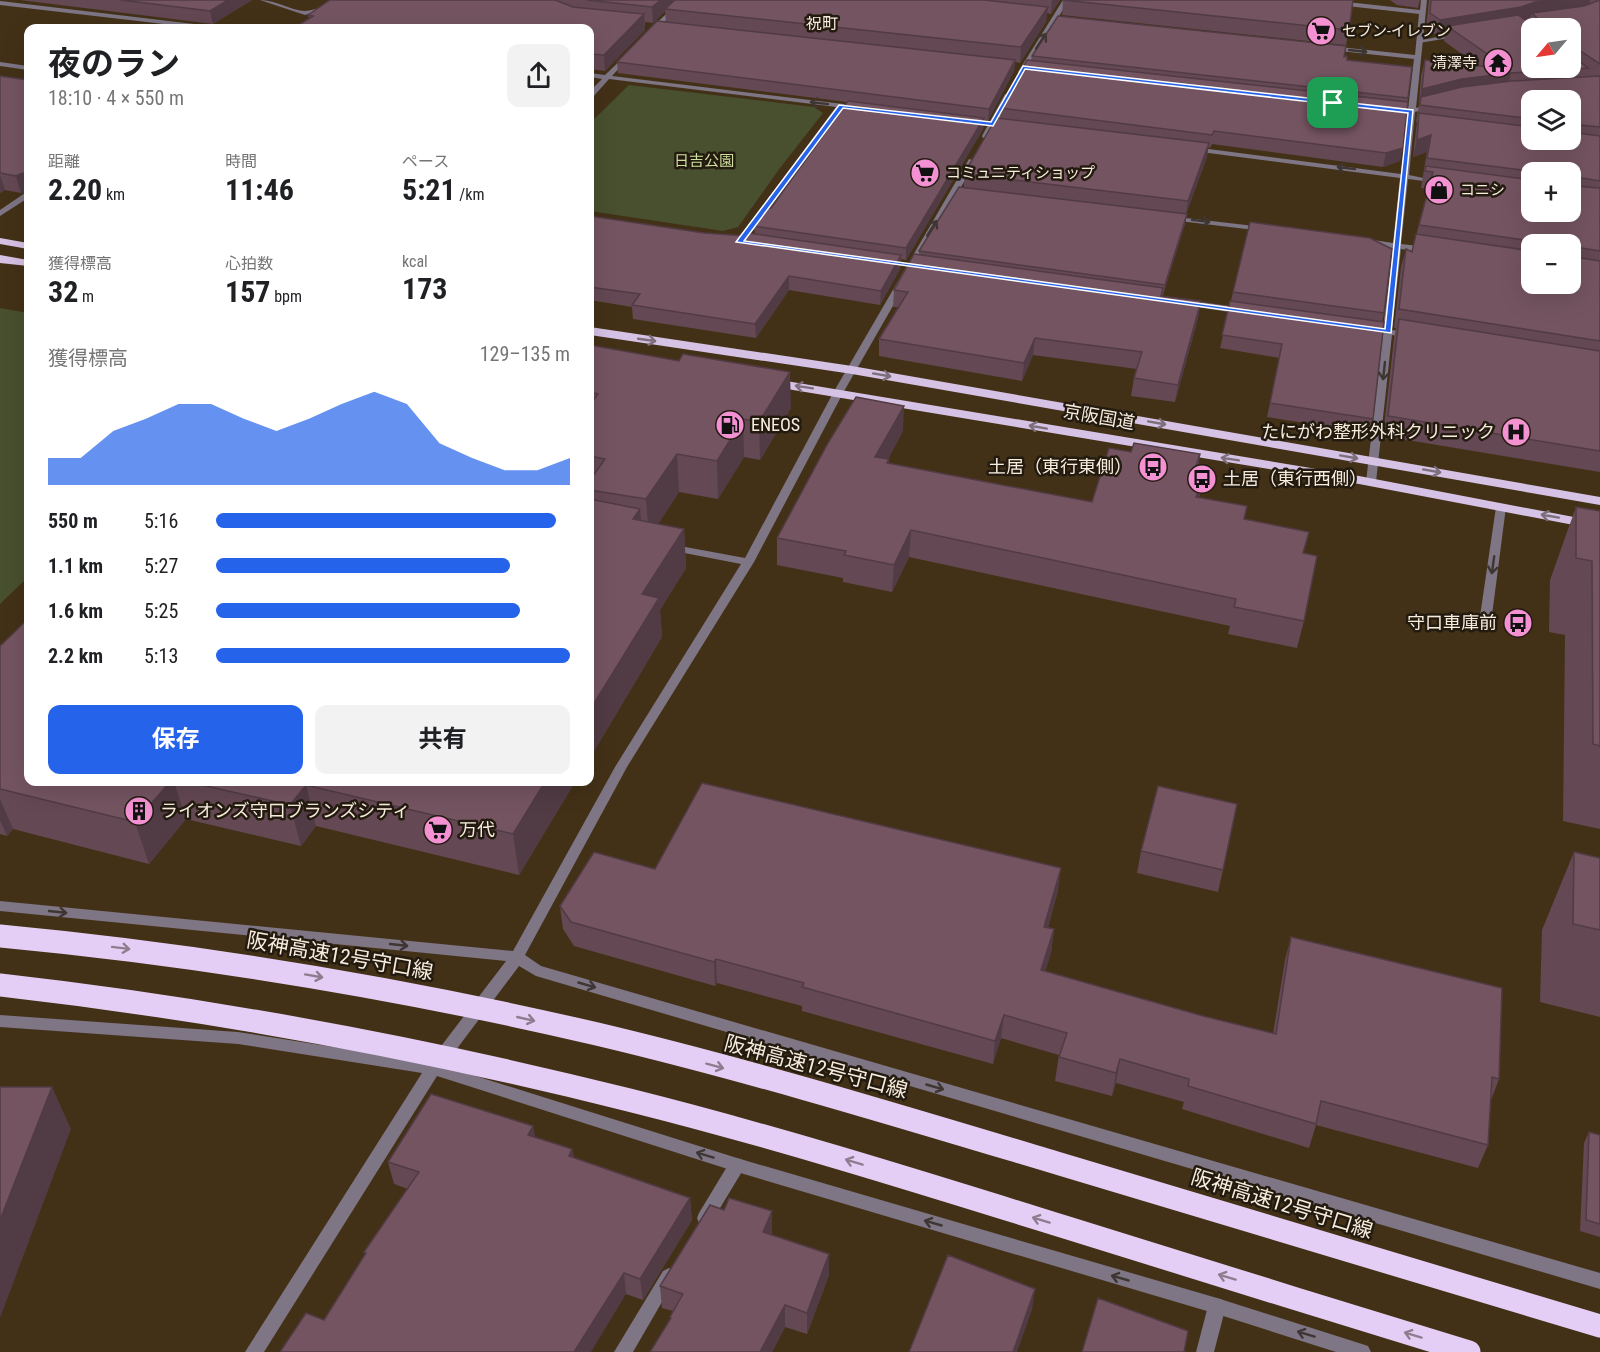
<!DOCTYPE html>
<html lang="ja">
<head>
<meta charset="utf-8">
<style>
	body { margin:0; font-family:"Roboto Condensed","Noto Sans JP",sans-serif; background:#f2f2f2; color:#202124; height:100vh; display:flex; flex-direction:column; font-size:22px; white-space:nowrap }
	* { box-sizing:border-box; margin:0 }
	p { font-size:20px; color:#757577 }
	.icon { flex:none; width:33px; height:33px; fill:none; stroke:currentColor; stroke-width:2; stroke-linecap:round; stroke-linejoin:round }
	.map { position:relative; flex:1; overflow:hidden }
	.panel { position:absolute; left:24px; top:24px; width:570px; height:762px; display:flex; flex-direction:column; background:#fff; border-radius:12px; box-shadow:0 6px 24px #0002 }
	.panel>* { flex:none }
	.needle { width:39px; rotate:241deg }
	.fabs { position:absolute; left:1521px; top:18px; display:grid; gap:12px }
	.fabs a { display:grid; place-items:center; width:60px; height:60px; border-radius:12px; background:#fff; box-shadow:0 6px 24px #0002; font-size:30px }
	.pin { position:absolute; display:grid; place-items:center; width:51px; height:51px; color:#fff; margin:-26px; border-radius:12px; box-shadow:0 3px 9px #0006 }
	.round { display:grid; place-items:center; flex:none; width:63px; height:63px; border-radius:12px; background:#f2f2f2 }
	.overview { display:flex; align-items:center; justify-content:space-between; height:102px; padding:0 24px }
	h1 { font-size:33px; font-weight:700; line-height:45px }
	.stats { display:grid; grid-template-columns:repeat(3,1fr); gap:9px; height:102px; padding:6px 24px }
	.stats div { display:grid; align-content:center }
	.stats b { font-size:30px; font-weight:700 }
	.stats small { font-size:16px; font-weight:400 }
	.stats p { font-size:16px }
	.chart { height:168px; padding:12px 24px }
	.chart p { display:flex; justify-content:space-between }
	.chart svg { width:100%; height:108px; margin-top:6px; fill:#2563eb; opacity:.7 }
	.cta { display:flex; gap:12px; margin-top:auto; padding:12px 24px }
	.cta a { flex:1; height:69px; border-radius:12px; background:#2563eb; color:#fff; font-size:24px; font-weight:700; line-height:69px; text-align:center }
	.cta a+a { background:#f2f2f2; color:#202124 }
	ul { padding:0 24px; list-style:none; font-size:20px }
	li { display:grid; grid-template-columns:96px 72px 1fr; align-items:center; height:45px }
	li i { height:15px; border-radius:8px; background:#2563eb }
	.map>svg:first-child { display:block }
</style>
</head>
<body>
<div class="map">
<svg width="1600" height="1352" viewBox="0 0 1600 1352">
	<rect width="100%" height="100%" fill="#433117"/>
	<path fill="#48502f" d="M629,85L814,107L823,113L780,168L738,227L723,231L590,211V123Z
		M0,308L28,313V577L0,604Z"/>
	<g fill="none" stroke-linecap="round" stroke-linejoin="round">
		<path fill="#7e7585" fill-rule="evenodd" d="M1459,33L1462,35L1461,36L1419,43L1416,41Z
			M1501,504L1506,507L1491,623L1485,627L1479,623L1496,507Z
			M737,1158L743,1160L745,1165L743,1170L711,1223L705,1225L699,1223L697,1218L699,1213L731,1160Z
			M669,1268L675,1271L677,1276L633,1352H614L663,1271Z
			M1217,1298L1223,1300L1226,1306L1214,1352H1196L1208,1306L1211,1300Z"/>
		<path fill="#7e7585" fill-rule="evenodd" d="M260,0C276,0 292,11 305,11C320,10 335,0 351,0L305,15Z
			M681,0H688L652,33H648V31Z
			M1063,0H1069L1024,72L1019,73L1018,72Z
			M1308,0H1329L1420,10L1421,0H1427L1416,108L1433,104L1437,106L1415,112L1409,175L1428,179L1424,181L1408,179L1401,244L1427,247L1431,250L1427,253L1401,249L1392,330L1409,332L1414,335L1409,338L1392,335L1376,482L1371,485L1366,482L1383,334L1367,332L1362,329L1367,326L1383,329L1393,248L1367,245L1363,242L1367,239L1393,243L1400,178L1193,151L1189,149L1193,147L1401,174L1408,113L1387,109L1391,107L1408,109L1414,59L1330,50L1327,48L1330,46L1415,55L1419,14L1311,2Z
			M0,1L211,26L214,28H198L0,5Z
			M628,53L631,55L612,76L860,106L864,108L860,110L843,108L743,244H737V240L836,107L609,79L593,97H590V91L602,79L590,77V73L605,75Z
			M0,62L28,66V70L0,66Z
			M1005,94L1012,96L990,136L983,138L982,136Z
			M969,159L976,161L843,393L754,562L627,767L525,955L541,966L1600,1273V1289L536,976L519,966L444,1066L737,1158L1217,1298L1362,1344L1368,1346L1371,1352H1336L1217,1314L737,1172L437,1076L264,1352H245L422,1073L238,1044L0,1027V1015L238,1032L429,1062L506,961L0,911V901L513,951L615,767L741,564L669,550L664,547L669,544L745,558L833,393Z
			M25,193H28V198L0,216V210Z
			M1168,216L1263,227L1267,229L1263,231L1171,220L1167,218Z
			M1186,300L1243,308L1247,311L1243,314L1183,305V301Z"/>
		<path fill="#d6c2e5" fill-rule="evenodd" d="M0,238L28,243V249L0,244Z
			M0,255L28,260V266L0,263Z
			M590,327L852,366L1600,497V505L852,374L590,335Z
			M768,378L1359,476L1600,522V530L1359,484L763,385L761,382Z"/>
		<path stroke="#e5cef5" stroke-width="23" d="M0,936C201,955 400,988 597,1034C753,1071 906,1118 1060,1164C1240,1218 1420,1272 1600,1326
			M0,985C212,1009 422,1048 629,1100C777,1137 923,1183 1068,1228C1202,1270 1335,1311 1469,1352"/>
	</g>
	<path fill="#644853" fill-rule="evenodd" d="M20,0H252L213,24Z
		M330,0H1060L1051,14L1047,13L1046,22L1020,63L1015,62L1014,71L988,121L984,120L983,129L906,260L901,259L900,269L880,305L789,290L756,338L633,319L632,307L590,300V216L704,233L746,236L755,234L754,226L771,208L847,102L618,73L617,62L666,22L665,11L653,23L645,22V30L605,71L590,69V28L309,19L308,15Z
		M1063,0L1349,30L1346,45L1062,15Z
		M1390,0H1420L1418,8L1397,5Z
		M1429,0H1600V472L1383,436L1394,338L1396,328H1394L1401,267L1406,249L1412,252L1428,189L1421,188L1427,152L1413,157L1416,130L1417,122H1416L1419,105L1421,76L1425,60L1478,66L1444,41L1445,34L1436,35L1426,28ZM1532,100H1570V140H1532ZM1532,172H1570L1532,212ZM1532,244H1570L1532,284Z
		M1032,56L1344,57L1347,60L1408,98L1400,161L1383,167L1212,144L1210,148L1208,147L1207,157L1186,214H1187L1185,224L1163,295L1162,296L1201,301L1198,318L1175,402L1131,396L1134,378L1137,369L1033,355L1022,381L879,356V339L898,307H893L894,290L919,255V251L964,187V174L1000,118L1001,108L1031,60Z
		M0,76L28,80V192V191L21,193L5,190L0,193Z
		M1233,292L1384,313L1382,322L1373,419L1369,433L1267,417L1280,358L1220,348Z
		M590,345L791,408L760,460L744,457L718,499L679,492L658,524L684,529L686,568L660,610L662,637L590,758Z
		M903,431L888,459L889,463L1092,502L1131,452L1200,454L1198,467L1205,468L1199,498L1247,506L1244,519L1303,553L1304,621L1297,648L1228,634L1230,626L909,557L892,592L843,582V578L777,565V538Z
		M1576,507L1600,511V829L1563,821L1565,635L1549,632L1550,580Z
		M0,646L28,782H575L519,875L316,826L301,846L186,819L149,864L13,829L7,836L0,834Z
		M1141,851L1223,870L1218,892L1137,873Z
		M1574,852L1600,858V1017L1540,1002L1542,930Z
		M655,869L1058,891L1048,927L1054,929L1051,953L1045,971L1203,1016L1273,1034L1285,960L1291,937L1499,1079L1491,1100L1488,1145L1478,1168L1316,1125L1309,1148L1182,1109L1184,1102L1116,1083L1112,1096L1055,1081L1059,1055L1001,1038L993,1064L802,1011V1006L717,983L715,986L574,946L563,929L560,906Z
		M533,1126L535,1137L572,1149L574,1158L690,1198L692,1220L643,1300L626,1294L324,1320L365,1255L364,1252L408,1189L394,1184L388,1162Z
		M1589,1132L1600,1135V1237L1580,1231L1584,1143Z
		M772,1233L771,1235L829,1275L807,1334L785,1327L772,1352H650L670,1320V1317L673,1311L662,1308L660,1286Z"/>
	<path fill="#513b44" d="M228,0H252L213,24L210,11Z
		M661,0H678L665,9V11L653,23L652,7Z
		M1052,0H1060L1051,14Z
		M1554,0H1590L1588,9L1532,13L1530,18L1517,22L1447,26L1445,34L1436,35L1440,20L1535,2Z
		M1048,7L1046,22L1020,63L1021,47Z
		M644,14L645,30L605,71L604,55Z
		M1576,48L1571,64L1570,65V51Z
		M1015,60L1014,71L988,121L989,109Z
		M1511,73L1507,89L1421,97L1419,105L1422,89L1462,79Z
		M984,118L983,129L906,260V248Z
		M1431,135L1427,152L1413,157L1417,140Z
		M1209,143L1207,157L1186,214L1188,201Z
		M1403,148L1400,161L1383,167L1386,153Z
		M23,173L28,191L21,193L16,176Z
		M0,175L5,190L0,193Z
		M1187,214L1185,224L1163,295L1165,285Z
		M901,255L900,269L880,305L881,291Z
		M789,276V290L756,338L755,324Z
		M1201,301L1198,318L1175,402L1178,385Z
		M1035,338L1033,355L1022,381L1024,363Z
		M790,372L791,408L760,460L759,422Z
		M904,406L903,431L874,483L875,457Z
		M743,419L744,457L718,499L717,461Z
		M677,454L679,492L649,538L646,499Z
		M1205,468L1200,494L1191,523L1196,497Z
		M640,509L643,547L633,519Z
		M684,529L686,568L660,610L662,637L590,758V710L642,594Z
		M911,530L909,557L892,592L894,565Z
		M170,782H174L186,819L149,864L135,822Z
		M545,782H575L519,875L513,834Z
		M306,785L316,826L301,846L290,805Z
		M0,799L13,829L7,836L0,820Z
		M1061,868L1058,891L1041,950L1044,927Z
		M1054,929L1051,953L1038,994L1041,970Z
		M716,959L717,983L715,986L714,962Z
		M1004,1015L1001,1038L993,1064L995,1041Z
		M1120,1059L1116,1083L1112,1096L1116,1073Z
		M52,1087L71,1129L0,1318V1220Z
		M533,1126L537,1148L528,1135Z
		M572,1149L576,1171L569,1156Z
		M690,1198L692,1220L643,1300L640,1279Z
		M772,1211V1233L763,1254V1232Z
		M829,1254V1275L807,1334V1313Z
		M624,1273L626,1294L591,1352H574Z
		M1035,1289L1032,1310L1017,1352H1013Z
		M785,1305V1327L772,1352H760Z"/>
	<path fill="#745461" stroke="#513b44" stroke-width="1.5" d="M121,0H228L210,11Z
		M330,0H555L573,7L644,14L604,55L590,54V28H294L313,16L308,15Z
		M587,0H661L652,7Z
		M675,0H984L1048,7L1021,47L665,9Z
		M1063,0H1353L1349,30Z
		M1431,0H1554L1535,2L1521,7L1440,20L1430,13Z
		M1600,0V64L1576,48L1570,51V28H1532V68H1570V54L1588,68L1511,73L1462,79L1422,89L1425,60L1509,69L1447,26L1518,15L1536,27L1538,19L1532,13L1584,6Z
		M1058,16L1346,46L1344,57L1347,56V60L1412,67L1408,98L1032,56Z
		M657,21L1015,60L989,109L617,62Z
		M1027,60L1408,102L1403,148L1386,153L1214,131L1212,135L1001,108Z
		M0,76L28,80V178L25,177L23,173L16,176L0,173Z
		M1600,76V127L1570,124V100H1532V119L1420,105L1421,97L1462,87L1512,81Z
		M848,101L984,118L906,248L754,226L769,207L771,208Z
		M1419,113L1532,127V140H1570V132L1600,136V181L1576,177L1573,180L1575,186L1600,188V251L1576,247L1573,249L1575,257L1600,261V341L1399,309L1406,249L1412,252L1416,234L1532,251V284H1570V244H1538V242L1419,225L1433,172L1425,171L1426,166L1532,180V212H1570V172H1537L1427,158L1431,135L1417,140Z
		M996,118L1209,143L1188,201L964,174Z
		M959,187L1187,214L1165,285L919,251Z
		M590,216L704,233L746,236L748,233L901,255L881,291L789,276L755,324L632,305L640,294L590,287Z
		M1250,222L1370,238L1392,249L1384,313L1233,292Z
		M914,254L1163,288L1161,296L1201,301L1178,385L1134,378L1142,352L1035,338L1024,363L879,339L908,292L894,290Z
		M1230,301L1384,322L1373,419L1270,403L1282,344L1222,335Z
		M1399,319L1600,351V451L1388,416Z
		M590,345L679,361L683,354L790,372L759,422L743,419L717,461L677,454L646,499L590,490V480L605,459L590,456V405L598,394L590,392Z
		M856,397L904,406L875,457L889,459L887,463L1092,502L1109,448L1131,452L1134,443L1200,454L1196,466L1205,468L1196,497L1247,506L1244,519L1309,532L1303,553L1317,556L1304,621L1234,607L1236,599L911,530L894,565L844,555L846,551L777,538L828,443Z
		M590,499L640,509L633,519L684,529L642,594L659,598L590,710Z
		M1576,507L1600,511V746L1593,744L1592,561L1576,558Z
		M28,619V782H170L135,822L0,789V646Z
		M188,782H545L513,834L306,785L290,805Z
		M702,783L1061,868L1044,927L1054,929L1041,970L1203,1016L1276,1034L1291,937L1502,988L1499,1079L1492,1077L1488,1145L1321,1101L1316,1124L1188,1086L1189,1079L1120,1059L1116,1073L1059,1057L1067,1033L1004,1015L995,1041L802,987L804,983L716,959L714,962L571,922L560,906L594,852L655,869Z
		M1158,786L1237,804L1223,870L1141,851Z
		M1574,852L1600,858V930L1573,924Z
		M0,1087H52L0,1220Z
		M431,1094L533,1126L528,1135L572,1149L569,1156L690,1198L640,1279L624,1273L574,1352H280L306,1313L324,1320L366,1253L364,1252L419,1172L388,1162Z
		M1589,1132L1600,1135V1224L1586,1220Z
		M729,1198L772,1211L763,1232L829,1254L807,1313L785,1305L760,1352H650L671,1318L670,1317L683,1294L660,1286L710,1205L724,1210Z
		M948,1255L1035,1289L1013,1352H909Z
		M1098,1298L1188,1331L1184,1352H1082Z"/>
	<defs><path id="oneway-shaft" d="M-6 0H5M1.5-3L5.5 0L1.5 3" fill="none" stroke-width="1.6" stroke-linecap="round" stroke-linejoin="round" transform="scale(1.5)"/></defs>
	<g stroke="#3e3633">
		<use href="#oneway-shaft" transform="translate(1041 41) rotate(-57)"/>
		<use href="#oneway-shaft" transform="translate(1358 51) rotate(6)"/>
		<use href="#oneway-shaft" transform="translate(819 103) rotate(-173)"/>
		<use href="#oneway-shaft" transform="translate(1346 168) rotate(-173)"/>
		<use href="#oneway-shaft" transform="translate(1201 221) rotate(7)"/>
		<use href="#oneway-shaft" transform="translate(932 228) rotate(-58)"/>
		<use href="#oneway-shaft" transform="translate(1384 371) rotate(96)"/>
		<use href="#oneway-shaft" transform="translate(1493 565) rotate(98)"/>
		<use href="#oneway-shaft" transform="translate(58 912) rotate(6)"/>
		<use href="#oneway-shaft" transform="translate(399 945) rotate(6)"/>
		<use href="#oneway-shaft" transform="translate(587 985) rotate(16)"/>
		<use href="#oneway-shaft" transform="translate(935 1087) rotate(16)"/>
		<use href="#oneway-shaft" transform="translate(705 1155) rotate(-163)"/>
		<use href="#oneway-shaft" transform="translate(933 1223) rotate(-164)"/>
		<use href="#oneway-shaft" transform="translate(1120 1278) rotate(-164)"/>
		<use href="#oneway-shaft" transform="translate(1306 1334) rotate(-163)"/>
	</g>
	<g stroke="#7c6e7a">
		<use href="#oneway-shaft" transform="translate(647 340) rotate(8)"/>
		<use href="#oneway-shaft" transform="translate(882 375) rotate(10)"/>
		<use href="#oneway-shaft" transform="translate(804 387) rotate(-171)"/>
		<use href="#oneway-shaft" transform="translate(1157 423) rotate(10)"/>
		<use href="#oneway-shaft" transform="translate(1038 427) rotate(-170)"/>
		<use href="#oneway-shaft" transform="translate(1349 457) rotate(10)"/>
		<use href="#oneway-shaft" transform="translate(1230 459) rotate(-171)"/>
		<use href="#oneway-shaft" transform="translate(1432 471) rotate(10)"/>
		<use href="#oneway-shaft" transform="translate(1550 516) rotate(-170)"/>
	</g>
	<g stroke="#8e7d8e">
		<use href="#oneway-shaft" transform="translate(121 948) rotate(7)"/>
		<use href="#oneway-shaft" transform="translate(314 976) rotate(10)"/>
		<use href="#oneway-shaft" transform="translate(526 1019) rotate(13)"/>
		<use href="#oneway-shaft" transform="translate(715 1066) rotate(15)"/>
		<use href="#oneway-shaft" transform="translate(854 1162) rotate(-163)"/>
		<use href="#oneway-shaft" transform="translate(1041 1220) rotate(-163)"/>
		<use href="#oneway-shaft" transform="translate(1227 1277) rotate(-163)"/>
		<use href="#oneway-shaft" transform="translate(1413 1335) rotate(-163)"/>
	</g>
	<path fill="#2563eb" stroke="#fff" stroke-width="1.5" fill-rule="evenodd" d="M1023,66L1413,110L1391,333L736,242L839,105L991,122ZM1025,69L1408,113L1385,329L744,241L843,108L993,126Z"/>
	<defs>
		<g id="supermarket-disc" transform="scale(1.5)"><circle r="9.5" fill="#f491d3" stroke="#231b10"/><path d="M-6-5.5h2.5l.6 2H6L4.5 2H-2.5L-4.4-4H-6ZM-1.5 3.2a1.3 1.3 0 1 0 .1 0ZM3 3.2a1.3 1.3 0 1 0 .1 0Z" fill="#111"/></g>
		<g id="temple-disc" transform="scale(1.5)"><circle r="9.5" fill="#f491d3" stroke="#231b10"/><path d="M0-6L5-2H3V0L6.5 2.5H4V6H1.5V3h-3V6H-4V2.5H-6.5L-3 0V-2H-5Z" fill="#111"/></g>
		<g id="shop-disc" transform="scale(1.5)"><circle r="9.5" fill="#f491d3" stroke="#231b10"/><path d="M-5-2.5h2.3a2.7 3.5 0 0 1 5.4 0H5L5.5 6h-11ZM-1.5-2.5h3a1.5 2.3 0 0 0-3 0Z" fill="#111"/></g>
		<g id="fuel-disc" transform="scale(1.5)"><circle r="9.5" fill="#f491d3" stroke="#231b10"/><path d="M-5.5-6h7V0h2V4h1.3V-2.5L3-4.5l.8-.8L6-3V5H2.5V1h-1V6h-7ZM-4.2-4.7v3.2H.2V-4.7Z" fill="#111"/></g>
		<g id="hospital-disc" transform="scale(1.5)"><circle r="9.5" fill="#f491d3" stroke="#231b10"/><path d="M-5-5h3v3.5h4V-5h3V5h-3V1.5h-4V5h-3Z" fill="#111"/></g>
		<g id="bus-disc" transform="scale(1.5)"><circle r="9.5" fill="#f491d3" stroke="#231b10"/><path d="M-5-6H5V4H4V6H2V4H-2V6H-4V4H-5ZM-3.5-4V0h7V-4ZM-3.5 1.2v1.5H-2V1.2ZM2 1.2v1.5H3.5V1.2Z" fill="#111"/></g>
		<g id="building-disc" transform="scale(1.5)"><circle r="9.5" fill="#f491d3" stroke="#231b10"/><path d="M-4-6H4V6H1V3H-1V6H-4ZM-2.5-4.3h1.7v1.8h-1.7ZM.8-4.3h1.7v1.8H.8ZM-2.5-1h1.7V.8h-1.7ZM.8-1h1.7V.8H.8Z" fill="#111"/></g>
	</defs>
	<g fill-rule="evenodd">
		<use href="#supermarket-disc" x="1321" y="31"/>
		<use href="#temple-disc" x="1498" y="63"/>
		<use href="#supermarket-disc" x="925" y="173"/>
		<use href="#shop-disc" x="1439" y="190"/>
		<use href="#fuel-disc" x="730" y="425"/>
		<use href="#hospital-disc" x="1516" y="432"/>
		<use href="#bus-disc" x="1153" y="467"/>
		<use href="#bus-disc" x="1202" y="479"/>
		<use href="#bus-disc" x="1518" y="623"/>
		<use href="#building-disc" x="139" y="811"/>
		<use href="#supermarket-disc" x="438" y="830"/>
	</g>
	<g text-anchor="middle" stroke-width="5" stroke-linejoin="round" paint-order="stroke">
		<g font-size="15" fill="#f8ecdd" stroke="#231b10" text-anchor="start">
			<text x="1342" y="36">セブン-イレブン</text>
			<text x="1477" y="68" text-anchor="end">清澤寺</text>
			<text x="946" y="178">コミュニティショップ</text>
			<text x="1460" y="195">コニシ</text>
		</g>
		<g font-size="15" fill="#cfdf9d" stroke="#231b10">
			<text x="704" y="166">日吉公園</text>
		</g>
		<g font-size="16" fill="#f8ecdd" stroke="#231b10">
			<text x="822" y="29">祝町</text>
		</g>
		<g font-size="18" fill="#f8ecdd" stroke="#231b10">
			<text transform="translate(1099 417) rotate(10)" y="6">京阪国道</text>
		</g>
		<g font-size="18" fill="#f8ecdd" stroke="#231b10" text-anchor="start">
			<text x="751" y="431">ENEOS</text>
			<text x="1495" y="438" text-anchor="end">たにがわ整形外科クリニック</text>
			<text x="1132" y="473" text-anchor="end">土居（東行東側）</text>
			<text x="1223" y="485">土居（東行西側）</text>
			<text x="1497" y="629" text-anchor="end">守口車庫前</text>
			<text x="160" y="817">ライオンズ守口ブランズシティ</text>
			<text x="459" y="836">万代</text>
		</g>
		<g font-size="21" fill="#f8ecdd" stroke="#231b10">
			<text transform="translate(340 956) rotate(10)" y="7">阪神高速12号守口線</text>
			<text transform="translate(816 1067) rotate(15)" y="7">阪神高速12号守口線</text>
			<text transform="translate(1282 1204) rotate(17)" y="7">阪神高速12号守口線</text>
		</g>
	</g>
</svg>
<div class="fabs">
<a><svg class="needle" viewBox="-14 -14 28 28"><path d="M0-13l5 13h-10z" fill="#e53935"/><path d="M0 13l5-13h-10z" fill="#757577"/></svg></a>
<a><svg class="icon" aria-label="layers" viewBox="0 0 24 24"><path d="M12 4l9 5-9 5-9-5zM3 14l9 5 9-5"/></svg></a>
<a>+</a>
<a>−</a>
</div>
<div class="pin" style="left:1333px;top:103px;background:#1e9e55"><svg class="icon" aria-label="arrive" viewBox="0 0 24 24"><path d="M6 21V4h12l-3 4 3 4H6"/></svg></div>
<section class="panel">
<div class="overview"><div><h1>夜のラン</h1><p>18:10 · 4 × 550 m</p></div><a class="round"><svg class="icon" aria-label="share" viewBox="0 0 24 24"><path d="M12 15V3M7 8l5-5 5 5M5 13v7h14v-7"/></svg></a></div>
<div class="stats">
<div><p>距離</p><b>2.20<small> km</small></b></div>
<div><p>時間</p><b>11:46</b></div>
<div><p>ペース</p><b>5:21<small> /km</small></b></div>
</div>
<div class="stats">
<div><p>獲得標高</p><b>32<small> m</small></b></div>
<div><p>心拍数</p><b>157<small> bpm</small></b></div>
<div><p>kcal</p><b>173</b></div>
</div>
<div class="chart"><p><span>獲得標高</span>129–135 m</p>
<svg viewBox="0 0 160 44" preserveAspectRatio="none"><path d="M0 44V33L10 33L20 22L30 17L40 11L50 11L60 17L70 22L80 17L90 11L100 6L110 11L120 27L130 33L140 38L150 38L160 33V44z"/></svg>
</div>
<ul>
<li><b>550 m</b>5:16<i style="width:96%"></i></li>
<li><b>1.1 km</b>5:27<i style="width:83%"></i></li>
<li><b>1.6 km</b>5:25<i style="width:86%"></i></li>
<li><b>2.2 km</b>5:13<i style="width:100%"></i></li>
</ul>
<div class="cta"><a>保存</a><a>共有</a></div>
</section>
</div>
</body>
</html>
